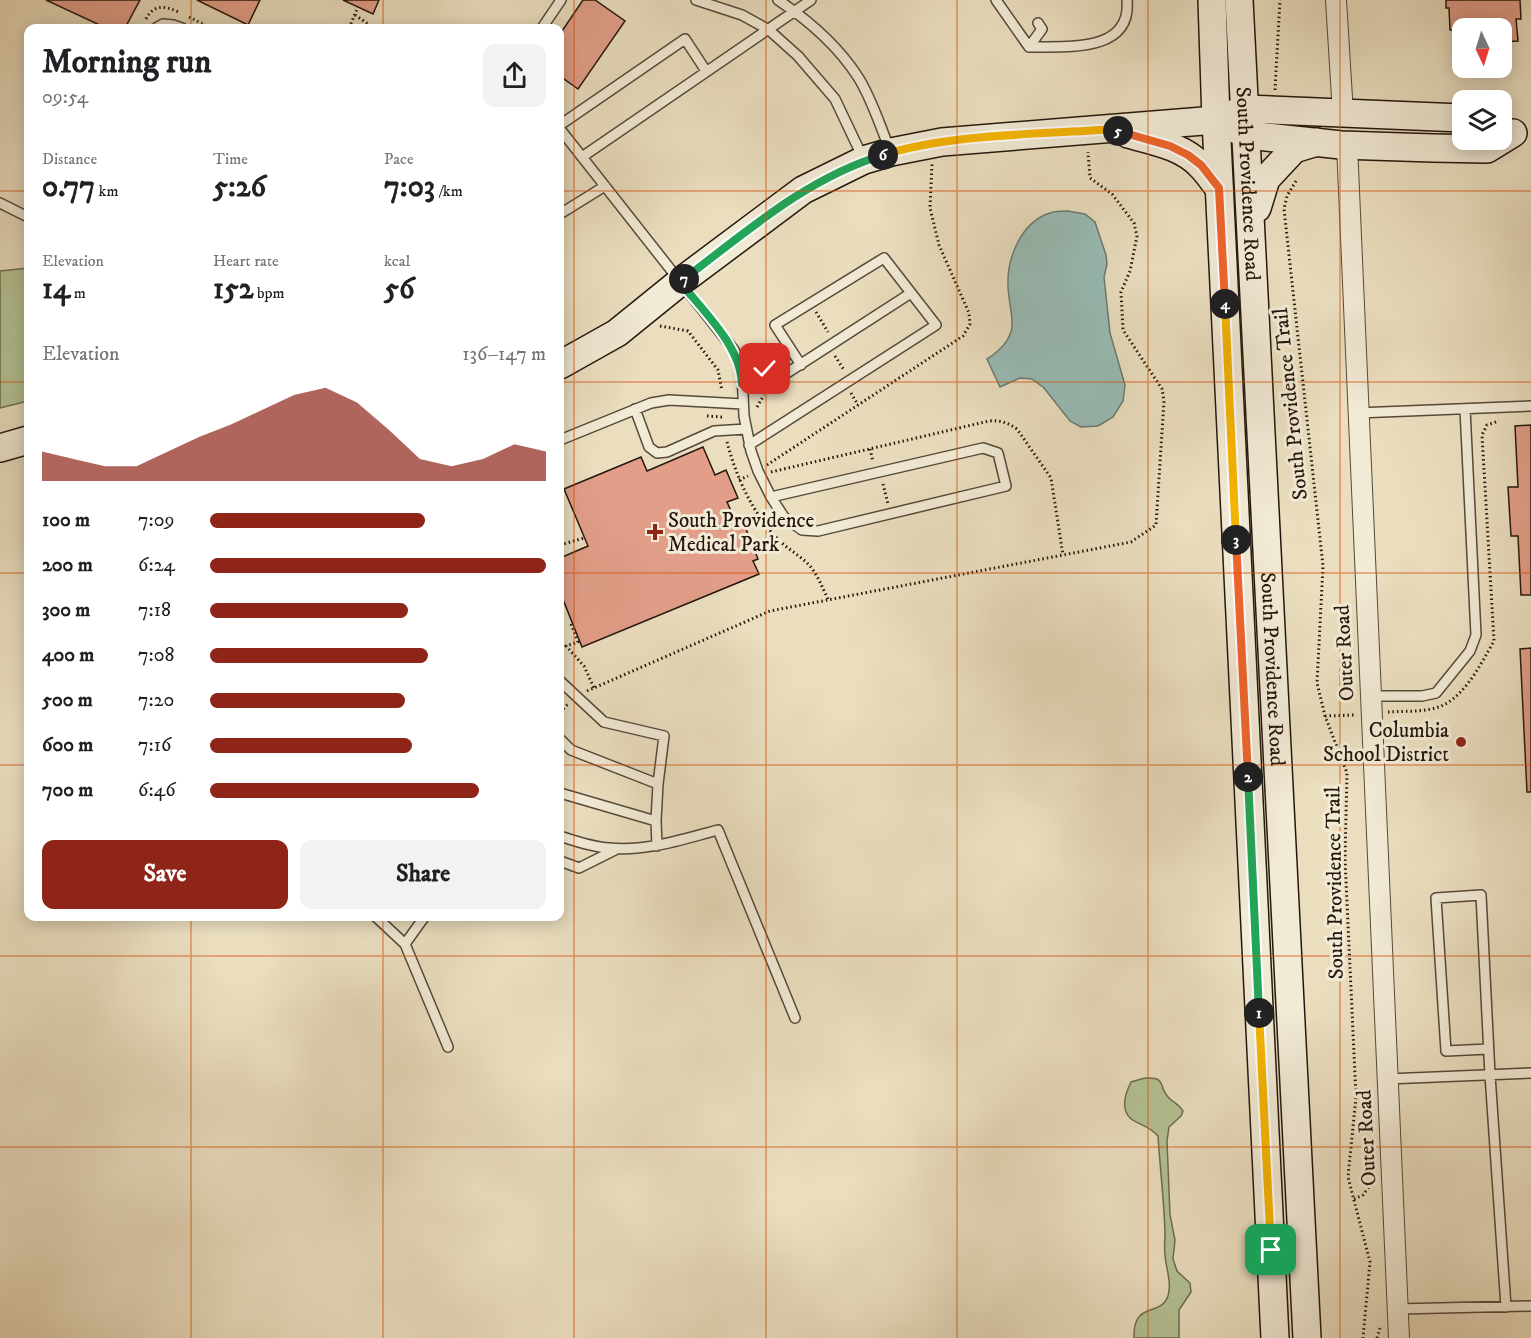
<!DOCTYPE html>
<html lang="en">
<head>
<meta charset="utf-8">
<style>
	body { margin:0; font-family:"IM FELL DW Pica",serif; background:#f2f2f2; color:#202124; height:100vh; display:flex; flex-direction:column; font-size:22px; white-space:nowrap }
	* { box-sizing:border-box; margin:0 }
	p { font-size:20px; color:#757577 }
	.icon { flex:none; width:33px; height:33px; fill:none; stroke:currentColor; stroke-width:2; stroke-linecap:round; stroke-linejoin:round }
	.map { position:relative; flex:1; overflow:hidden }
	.sheet { position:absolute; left:24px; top:24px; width:540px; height:897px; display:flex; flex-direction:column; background:#fff; border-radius:12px; box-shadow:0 3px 15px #0003 }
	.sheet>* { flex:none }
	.needle { width:39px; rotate:176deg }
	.buttons { position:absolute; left:1452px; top:18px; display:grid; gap:12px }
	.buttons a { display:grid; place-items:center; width:60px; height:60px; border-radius:12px; background:#fff; box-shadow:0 3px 15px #0003; font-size:30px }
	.pin { position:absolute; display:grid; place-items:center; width:51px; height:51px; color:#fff; margin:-26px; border-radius:12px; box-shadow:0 3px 9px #0006 }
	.km { position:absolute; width:30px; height:30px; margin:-15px; border-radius:50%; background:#222; color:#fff; font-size:16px; line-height:30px; text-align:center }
	.round { display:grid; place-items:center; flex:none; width:63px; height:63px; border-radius:12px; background:#f2f2f2 }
	.headline { display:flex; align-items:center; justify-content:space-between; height:102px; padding:0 18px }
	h1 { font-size:33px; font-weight:700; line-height:45px }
	.stats { display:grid; grid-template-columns:repeat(3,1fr); gap:9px; height:102px; padding:6px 18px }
	.stats div { display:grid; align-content:center }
	.stats b { font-size:30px; font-weight:700 }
	.stats small { font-size:16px; font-weight:400 }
	.stats p { font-size:16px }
	.chart { height:168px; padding:12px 18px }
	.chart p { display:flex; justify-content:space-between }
	.chart svg { width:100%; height:108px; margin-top:6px; fill:#8f2418; opacity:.7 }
	.action { display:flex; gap:12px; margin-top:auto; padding:12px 18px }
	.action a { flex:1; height:69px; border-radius:12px; background:#8f2418; color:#fff; font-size:24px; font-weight:700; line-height:69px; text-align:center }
	.action a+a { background:#f2f2f2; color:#202124 }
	ul { padding:0 18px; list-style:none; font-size:20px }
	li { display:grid; grid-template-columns:96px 72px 1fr; align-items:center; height:45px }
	li i { height:15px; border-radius:8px; background:#8f2418 }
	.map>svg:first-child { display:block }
</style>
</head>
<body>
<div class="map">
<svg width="1531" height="1338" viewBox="0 0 1531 1338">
	<rect width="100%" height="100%" fill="#eadebf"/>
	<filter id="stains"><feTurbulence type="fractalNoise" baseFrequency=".00333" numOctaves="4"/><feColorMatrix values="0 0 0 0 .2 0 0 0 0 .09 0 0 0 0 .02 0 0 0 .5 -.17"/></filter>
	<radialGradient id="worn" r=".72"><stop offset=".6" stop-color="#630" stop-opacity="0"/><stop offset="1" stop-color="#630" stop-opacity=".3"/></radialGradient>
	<path fill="#b4c294" stroke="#6c6c50" stroke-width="1.5" d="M28,268V401L0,408V271Z
		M1145,1078C1168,1077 1157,1086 1169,1098C1174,1103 1179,1104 1183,1111L1181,1116L1169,1127L1167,1141L1170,1215L1175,1240L1173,1259L1177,1271L1190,1283L1191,1292L1179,1310V1338H1134C1133,1300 1160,1318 1168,1296C1172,1282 1166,1269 1165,1255C1164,1247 1165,1240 1165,1232C1164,1200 1160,1168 1158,1136C1149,1125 1138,1125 1130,1118C1120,1108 1126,1092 1131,1082Z"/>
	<path fill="#98bcb5" stroke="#6a7a72" stroke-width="1.5" d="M1068,211L1085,214L1095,222L1106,255L1107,264L1104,277L1110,333L1125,385L1123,401L1113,417L1098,426L1081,427L1070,421L1044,388L1032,379L1020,378L1000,387L987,359C998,352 1010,342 1012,327C1013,314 1008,299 1008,285C1007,258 1021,222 1050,213C1055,211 1063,211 1068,211Z"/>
	<path fill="#e29e89" stroke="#25170d" stroke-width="1.5" d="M46,0H140L125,28H106Z
		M197,0H260L248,25Z
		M343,0H379L373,14Z
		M583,0H595L625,21L578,89L560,76V34Z
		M1446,0H1520L1521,19H1516L1518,41L1502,42V28H1462V44H1455L1454,30H1450L1449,8H1446Z
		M1531,425V595H1521L1518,536H1511L1508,487H1518L1515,426Z
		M703,447L715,475L726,470L738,498L727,502L738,526L744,524L758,559L753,561L759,574L582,647L560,592V558L588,546L564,489L641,457L647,471Z
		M1531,648V792H1527L1520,649Z"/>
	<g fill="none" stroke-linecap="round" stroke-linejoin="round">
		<g stroke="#56493a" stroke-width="12">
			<path id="lane" d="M696,0L742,15L769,30L798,56L835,99L863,158
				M778,0C808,20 838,46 858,77C872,99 880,126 890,150
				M996,0L1029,47C1064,46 1132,54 1127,0
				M156,28L163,24L173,25L182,28
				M542,28L561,0
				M1029,47L1042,29L1038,23
				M560,125L685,39L706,71
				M560,129L734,350L742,373L744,416L751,451L758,471L771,497L784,517L802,530L818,531L1006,486L998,453L983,448L771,497
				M582,157L811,0
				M0,203L28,217
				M560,214L605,186
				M742,384H770L911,293
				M635,409L649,447L657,453L667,452L714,431L746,429
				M1357,413L1531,406
				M560,440L651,403L669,400L743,404
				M749,445L936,325L884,258L775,325L801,365
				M560,681L604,722L664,736L658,784L656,821L560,793
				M1370,696H1422L1436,693L1470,651L1476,635L1465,409
				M560,739L571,750L658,784
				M656,821L657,846
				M560,836C575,841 592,847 609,848C646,852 683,839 718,830L795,1018
				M560,861L579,868L615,850
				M375,916L405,944L425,916
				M405,944L448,1047
				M1488,1049L1446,1051L1436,898L1481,895L1490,1075L1506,1307
				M1387,1079L1531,1073
				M1397,1309L1531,1306"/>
		</g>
		<g stroke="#56493a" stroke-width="22">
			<path id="street" d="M1336,0L1343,114
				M1347,145L1399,1338"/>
		</g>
		<g stroke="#25170d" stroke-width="30">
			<g id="secondary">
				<path d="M1212,0L1216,120L1275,1338"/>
				<path id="s1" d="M1239,0L1307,1338"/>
				<path d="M1233,128L1248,135L1341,145L1433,148L1487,149L1513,133"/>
				<path d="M1128,134C1153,141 1183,146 1201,166C1208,173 1213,181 1219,188"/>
				<path d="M1257,208L1266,179L1294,149L1317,142"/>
				<path d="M560,365L617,333L680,282L803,190L864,160L891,152L942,142L1216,120L1246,109L1462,118"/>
				<path d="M0,448L28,440"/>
			</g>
		</g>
		<path stroke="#25170d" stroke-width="3" stroke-dasharray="1.5 3" stroke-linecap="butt" d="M355,15L374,28
			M189,17L211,28
			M146,19C154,3 167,6 180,13
			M349,28L358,7
			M1275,90L1280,0
			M1296,181L1287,196L1284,209L1323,566L1317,683L1325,716L1347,773L1345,859L1356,1097L1348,1177L1370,1262L1363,1338
			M816,312L828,332
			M660,326L688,331L718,370L722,391
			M835,356L844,370
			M764,374L768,357L779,351
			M851,393L858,405
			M757,407L764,395
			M707,416L722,417
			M727,442C736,476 751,510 775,536C785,548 800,555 810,566C818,576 822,587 828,599
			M870,449L873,462
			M767,465L963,336L970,324L969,313L939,245L930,208L932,164
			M771,472L989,421C1001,420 1008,423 1017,429L1051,478L1063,555
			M739,480L748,476
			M883,484L888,504
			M560,545L584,538
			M571,624L578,642L566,646L584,666L594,688
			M587,691L770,611L1131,542L1156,525L1164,401L1162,389L1123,330L1121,292L1130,271L1137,236L1134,223L1112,194L1090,178L1088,152
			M560,712L569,703
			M1388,712C1402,711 1417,712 1431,709C1462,704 1480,665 1494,641L1482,435L1487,425L1499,421
			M1325,716L1355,715
			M1354,1199L1363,1195L1373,1181
			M1377,1338L1380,1328"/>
		<use href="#lane" stroke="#f1ead5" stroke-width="9"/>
		<use href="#street" stroke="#f1ead5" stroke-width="20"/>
		<use href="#secondary" stroke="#f1ead5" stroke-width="27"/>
	</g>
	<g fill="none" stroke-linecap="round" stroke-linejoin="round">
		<g stroke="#fff" stroke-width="12">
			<path id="split-1" d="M1259,1013L1271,1250"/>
		</g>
		<g stroke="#fff" stroke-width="12">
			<path id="split-2" d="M1248,777L1259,1013"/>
		</g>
		<g stroke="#fff" stroke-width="12">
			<path id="split-3" d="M1236,540L1248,777"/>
		</g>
		<g stroke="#fff" stroke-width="12">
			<path id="split-4" d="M1225,304L1236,540"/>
		</g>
		<g stroke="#fff" stroke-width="12">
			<path id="split-5" d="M1118,131L1170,146L1188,155L1201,165L1219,188L1225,304"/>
		</g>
		<g stroke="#fff" stroke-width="12">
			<path id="split-6" d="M883,155C954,133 1039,135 1112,129L1118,131"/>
		</g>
		<g stroke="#fff" stroke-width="12">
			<path id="split-7" d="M684,279C746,232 807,178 883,155"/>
		</g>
		<g stroke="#fff" stroke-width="12">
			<path id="split-8" d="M684,279L680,282C703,311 741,346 742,384H764L765,369"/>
		</g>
		<use href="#split-1" stroke="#f5b400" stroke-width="8"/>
		<use href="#split-2" stroke="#22a559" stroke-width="8"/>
		<use href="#split-3" stroke="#f0652b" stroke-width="8"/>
		<use href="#split-4" stroke="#f5b400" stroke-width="8"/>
		<use href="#split-5" stroke="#f0652b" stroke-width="8"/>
		<use href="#split-6" stroke="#f5b400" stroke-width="8"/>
		<use href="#split-7" stroke="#22a559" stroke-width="8"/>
		<use href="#split-8" stroke="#22a559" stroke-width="8"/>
	</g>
	<path fill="none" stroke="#d4520c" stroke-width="1.5" stroke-opacity="0.55" d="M191,0V28M383,0V28M574,0V1338M766,0V1338M957,0V1338M1148,0V1338M1340,0V1338M0,191H28M560,191H1531M0,382H28M560,382H1531M0,573H28M560,573H1531M0,765H28M560,765H1531M191,916V1338M383,916V1338M0,956H1531M0,1147H1531"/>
	<g fill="#8f2418" stroke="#f1ead5" stroke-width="2">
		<path d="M652 523h6v6h6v6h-6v6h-6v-6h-6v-6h6z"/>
		<circle cx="1461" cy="742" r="6"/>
	</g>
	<g text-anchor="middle" stroke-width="6" stroke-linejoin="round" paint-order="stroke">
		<g font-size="21" fill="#25170d" stroke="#f1ead5">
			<text dy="7" stroke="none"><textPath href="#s1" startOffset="184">South Providence Road</textPath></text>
			<text transform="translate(1290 404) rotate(-96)" y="7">South Providence Trail</text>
			<text transform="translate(1344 653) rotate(-93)" y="7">Outer Road</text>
			<text dy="7" stroke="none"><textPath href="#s1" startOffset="670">South Providence Road</textPath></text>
			<text transform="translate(1334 883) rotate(-91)" y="7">South Providence Trail</text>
			<text transform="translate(1366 1138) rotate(-93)" y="7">Outer Road</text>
		</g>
		<g font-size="21" fill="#25170d" stroke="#f1ead5" text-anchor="start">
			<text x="668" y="527">South Providence<tspan x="668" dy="24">Medical Park</tspan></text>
			<text x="1449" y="737" text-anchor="end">Columbia<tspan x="1449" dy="24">School District</tspan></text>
		</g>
	</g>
	<rect width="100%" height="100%" filter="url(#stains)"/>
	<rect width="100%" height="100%" fill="url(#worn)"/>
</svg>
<div class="buttons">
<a><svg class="needle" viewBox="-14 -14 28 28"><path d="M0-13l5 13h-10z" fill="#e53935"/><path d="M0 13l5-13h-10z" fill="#757577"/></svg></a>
<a><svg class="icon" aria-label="layers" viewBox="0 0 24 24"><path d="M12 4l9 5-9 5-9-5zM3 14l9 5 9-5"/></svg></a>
</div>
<div class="pin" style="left:1271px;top:1250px;background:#1e9e55"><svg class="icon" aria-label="arrive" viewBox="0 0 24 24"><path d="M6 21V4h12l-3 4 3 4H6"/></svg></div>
<div class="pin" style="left:765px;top:369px;background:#d93025"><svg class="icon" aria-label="check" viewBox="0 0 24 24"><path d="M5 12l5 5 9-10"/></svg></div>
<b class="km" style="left:1259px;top:1013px">1</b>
<b class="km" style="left:1248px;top:777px">2</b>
<b class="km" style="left:1236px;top:540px">3</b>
<b class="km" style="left:1225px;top:304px">4</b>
<b class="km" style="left:1118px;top:131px">5</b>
<b class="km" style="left:883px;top:155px">6</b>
<b class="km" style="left:684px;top:279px">7</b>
<section class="sheet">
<div class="headline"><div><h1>Morning run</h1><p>09:54</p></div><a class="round"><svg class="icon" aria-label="share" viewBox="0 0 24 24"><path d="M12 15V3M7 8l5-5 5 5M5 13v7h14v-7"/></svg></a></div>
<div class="stats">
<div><p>Distance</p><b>0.77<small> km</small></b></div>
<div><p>Time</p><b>5:26</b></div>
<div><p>Pace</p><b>7:03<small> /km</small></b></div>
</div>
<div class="stats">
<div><p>Elevation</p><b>14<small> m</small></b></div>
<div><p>Heart rate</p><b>152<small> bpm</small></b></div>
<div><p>kcal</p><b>56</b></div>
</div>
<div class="chart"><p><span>Elevation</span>136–147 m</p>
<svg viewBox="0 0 160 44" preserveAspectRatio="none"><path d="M0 44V32L10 35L20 38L30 38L40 32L50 26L60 21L70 15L80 9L90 6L100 12L110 23L120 35L130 38L140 35L150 29L160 32V44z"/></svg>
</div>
<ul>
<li><b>100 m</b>7:09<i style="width:64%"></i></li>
<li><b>200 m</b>6:24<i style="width:100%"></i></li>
<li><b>300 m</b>7:18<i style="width:59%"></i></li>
<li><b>400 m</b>7:08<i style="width:65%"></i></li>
<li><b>500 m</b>7:20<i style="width:58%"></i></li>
<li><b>600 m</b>7:16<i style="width:60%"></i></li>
<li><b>700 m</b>6:46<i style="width:80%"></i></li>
</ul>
<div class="action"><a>Save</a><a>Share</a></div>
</section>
</div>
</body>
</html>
